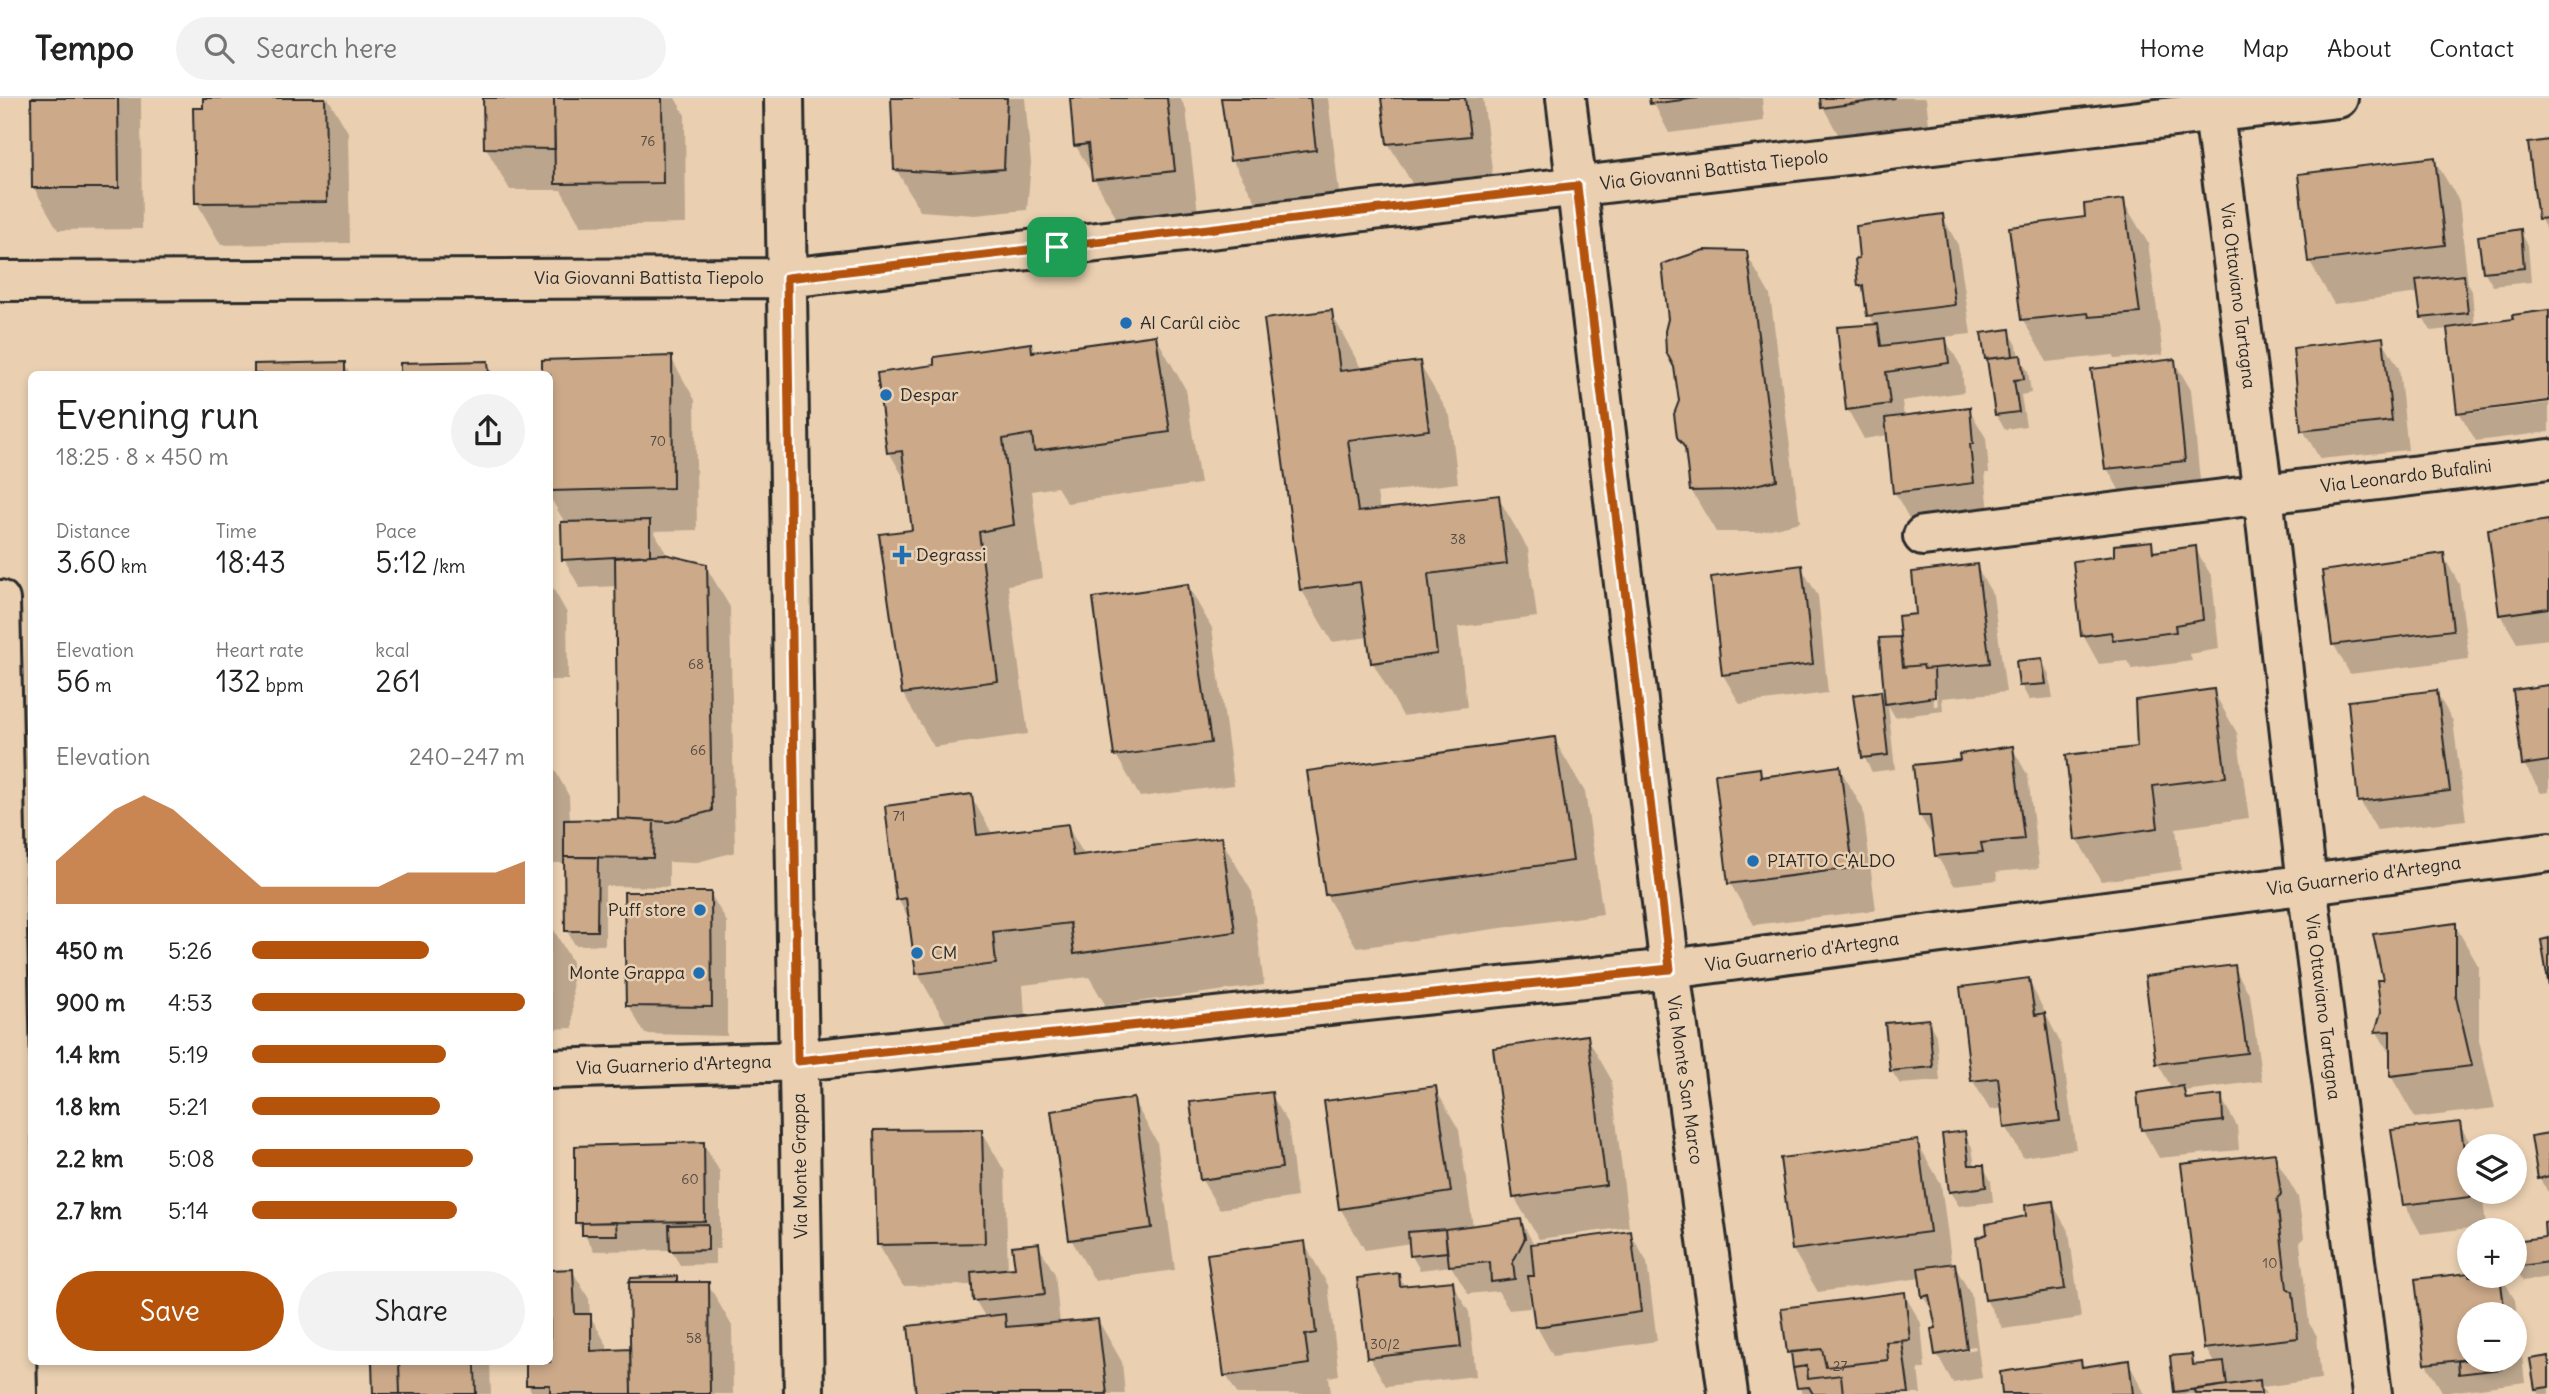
<!DOCTYPE html>
<html lang="en">
<head>
<meta charset="utf-8">
<style>
	body { margin:0; font-family:Delius,sans-serif; background:#f2f2f2; color:#222; height:100vh; display:flex; flex-direction:column; font-size:26px; white-space:nowrap }
	* { box-sizing:border-box; margin:0 }
	p { font-size:23px; color:#767676 }
	.icon { flex:none; width:38px; height:38px; fill:none; stroke:currentColor; stroke-width:2; stroke-linecap:round; stroke-linejoin:round }
	.map { position:relative; flex:1; overflow:hidden }
	.panel { position:absolute; left:28px; top:273px; width:525px; height:994px; display:flex; flex-direction:column; background:#fff; border-radius:10px; box-shadow:0 4px 10px #0003 }
	.panel>* { flex:none }
	.buttons { position:absolute; left:2457px; top:1036px; display:grid; gap:14px }
	.buttons a { display:grid; place-items:center; width:70px; height:70px; border-radius:50%; background:#fff; box-shadow:0 4px 10px #0003; font-size:35px }
	.pin { position:absolute; display:grid; place-items:center; width:60px; height:60px; color:#fff; margin:-30px; border-radius:14px; box-shadow:0 4px 10px #0006 }
	.round { display:grid; place-items:center; flex:none; width:74px; height:74px; border-radius:37px; background:#f2f2f2 }
	.overview { display:flex; align-items:center; justify-content:space-between; height:119px; padding:0 28px }
	h1 { font-size:38px; font-weight:600; line-height:52px }
	.figures { display:grid; grid-template-columns:repeat(3,1fr); gap:10px; height:119px; padding:7px 28px }
	.figures div { display:grid; align-content:center }
	.figures b { font-size:30px; font-weight:600 }
	.figures small { font-size:19px; font-weight:400 }
	.figures p { font-size:19px }
	.chart { height:196px; padding:14px 28px }
	.chart p { display:flex; justify-content:space-between }
	.chart svg { width:100%; height:126px; margin-top:7px; fill:#b45309; opacity:.7 }
	.button { display:flex; gap:14px; margin-top:auto; padding:14px 28px }
	.button a { flex:1; height:80px; border-radius:42px; background:#b45309; color:#fff; font-size:28px; font-weight:600; line-height:80px; text-align:center }
	.button a+a { background:#f2f2f2; color:#222 }
	ul { padding:0 28px; list-style:none; font-size:23px }
	li { display:grid; grid-template-columns:112px 84px 1fr; align-items:center; height:52px }
	li i { height:18px; border-radius:9px; background:#b45309 }
	header { display:flex; align-items:center; gap:42px; box-sizing:border-box; height:98px; padding:0 35px; background:#fff; border-bottom:2px solid #e0e0e0 }
	header strong { font-size:33px }
	nav { display:flex; gap:38px; margin-inline-start:auto; font-size:24px }
	.search { width:490px; height:63px; background:#f2f2f2; display:flex; align-items:center; gap:18px; box-sizing:border-box; padding:0 24px; border-radius:38px; color:#767676; font-size:26px }
	.map>svg:first-child { display:block }
</style>
</head>
<body>
<header>
<strong>Tempo</strong>
<div class="search"><svg class="icon" aria-label="search" viewBox="0 0 24 24"><circle cx="10" cy="10" r="6"/><path d="M15 15l6 6"/></svg>Search here</div>
<nav><a>Home</a><a>Map</a><a>About</a><a>Contact</a></nav>
</header>
<div class="map">
<svg width="2549" height="1296" viewBox="0 0 2549 1296">
	<rect width="100%" height="100%" fill="#ead0b1"/>
	<filter id="ink" filterUnits="userSpaceOnUse"><feTurbulence type="fractalNoise" baseFrequency=".0143" numOctaves="2"/><feDisplacementMap in="SourceGraphic" scale="14" xChannelSelector="R" yChannelSelector="G"/><feConvolveMatrix kernelMatrix="1 2 1 2 8 2 1 2 1" color-interpolation-filters="sRGB"/></filter>
	<g filter="url(#ink)">
		<path fill="#0003" fill-rule="evenodd" d="M33,0H141L142,131L58,132L34,90Z
			M205,0H328L348,34L350,145L221,147L197,105Z
			M485,0H675L685,17L686,126L581,128L561,92H510L486,50Z
			M893,0H1025L1031,65L1027,112L975,117L920,113L896,71Z
			M1071,0H1180L1186,11L1198,115L1118,123L1076,48Z
			M1223,0H1328L1339,94L1256,104L1232,62Z
			M1383,0H1483L1493,79L1413,87L1388,45Z
			M1651,0H1762L1764,23L1669,35Z
			M1821,0H1926L1929,26L1839,38L1823,9Z
			M2549,44V137L2540,120Z
			M2434,61L2459,103L2468,186L2472,193L2475,228L2549,214V301L2469,312V315L2549,305V334L2476,343L2459,314L2449,231L2431,233L2423,219L2419,195L2334,206L2310,164Z
			M2123,103L2148,145L2163,257L2115,261L2113,257L2047,264L2023,222L2011,130L2087,121Z
			M1942,118L1958,147L1971,236L1944,239L1962,270L1964,294L1902,303L1904,319L1969,311L1986,340L1989,375H1985L1989,414L1911,424L1895,395L1888,337L1864,341L1848,312L1838,231L1875,228L1869,217L1866,199L1860,188Z
			M2520,133L2528,147L2531,184L2493,188L2484,173Z
			M1746,155L1770,197L1800,424L1758,434H1716L1691,392L1681,303Z
			M1331,214L1362,272L1419,265L1450,318L1458,385L1377,395L1380,413L1498,399L1528,451L1537,519L1458,529L1467,609L1403,618L1373,565L1369,539L1332,544L1301,491Z
			M2009,233L2017,247L2019,259L2028,273L2031,295L2021,297L2026,328L2005,331L1996,317L1983,236Z
			M1156,239L1186,292L1200,386L1067,405L1057,389L1032,393L1043,480L1008,487L1028,636L934,649L903,596L914,433L908,387L889,354L936,268L1031,247L1036,255Z
			M2382,241L2399,270L2408,352L2320,361L2303,332Z
			M671,260L695,302L697,432L654,433L665,453V458L705,467L730,509L735,754L694,765L669,764V789L605,788V847H575L567,833L566,765H550V663L569,698L570,723L622,724L617,488L580,490L564,461L565,425L550,399V276H544V263Z
			M2174,263L2191,292L2201,392L2123,399L2107,370Z
			M487,265L494,276H402V267Z
			M344,266L350,276H256V268Z
			M2549,424V541L2517,545L2500,516Z
			M2151,445L2156,455L2195,450L2212,479L2219,551L2190,556L2192,563L2132,571L2127,563L2099,566L2083,537L2116,459Z
			M2443,457L2459,486L2469,561L2350,576L2334,547L2324,474Z
			M1976,468L1993,497L2006,594L1942,600L1943,613L1895,619L1888,607L1895,671L1872,674L1864,659L1880,595L1887,607L1881,542L1902,540L1917,517ZM1933,596H1937L1938,608H1934Z
			M1801,469L1818,498L1828,595L1740,606L1723,577Z
			M550,485L567,515L568,582H550Z
			M1188,488L1212,530L1234,687L1140,699L1116,657Z
			M2041,562L2049,576L2053,600L2029,602L2021,587Z
			M2549,589V694L2541,695L2524,666Z
			M2213,593L2237,635L2249,720L2176,730L2181,772L2101,783L2077,741L2139,650Z
			M2436,594L2453,623L2466,722L2377,732L2360,703Z
			M1554,641L1585,694L1603,816L1357,850L1326,797Z
			M2012,649L2028,678L2039,770L1996,774L1998,782L1954,787L1937,758L1935,743L1920,718L1962,664Z
			M1839,669L1863,711L1876,812L1754,827L1730,785L1759,672L1763,680Z
			M971,698L993,737L1067,728L1085,758L1221,741L1252,794L1264,887L1106,908L1089,879L1023,887L1025,918L948,929L918,876L911,825L898,801Z
			M710,795L727,824V938L645,936L628,907Z
			M550,825L572,864L573,930L550,931Z
			M2455,827L2479,869V942L2495,1010L2415,1020L2391,978V958L2377,934L2383,914L2385,883Z
			M2234,869L2250,898L2262,983L2184,993L2190,1003L2221,999L2237,1028L2239,1052L2159,1060L2143,1032L2173,992L2158,966Z
			M2028,881L2061,946L2076,1051L2023,1059L2006,1030L2004,1010L1990,1012L1973,983Z
			M1928,923L1936,937L1940,983L1900,986L1891,972Z
			M1587,939L1611,981L1629,1129L1539,1141L1514,1099Z
			M1435,990L1459,1032L1473,1129L1521,1123L1535,1148L1630,1135L1647,1164L1657,1243L1553,1258L1537,1229L1532,1195H1529L1530,1210L1509,1212L1498,1193L1468,1196L1451,1168L1420,1172L1412,1158L1411,1145L1365,1152L1340,1110Z
			M1271,996L1288,1025L1297,1099L1219,1111L1202,1082L1192,1006Z
			M1133,1002L1157,1044L1175,1172L1095,1183L1071,1141Z
			M2459,1026L2472,1048H2469V1094H2482L2486,1128L2421,1136L2405,1107Z
			M981,1032L1005,1074L1008,1172L1017,1171L1038,1147L1055,1176L1060,1226L1098,1222L1122,1264L1125,1296H918L986,1220L975,1202L974,1187L903,1188L878,1146Z
			M1964,1035L1972,1049L1975,1069L1983,1068L1991,1083L1993,1104L1959,1108L1950,1094Z
			M2549,1037V1094H2548L2539,1080Z
			M1917,1044L1941,1086L1952,1168L1954,1167L1971,1196L1982,1280L1953,1285L1937,1256L1938,1231L1935,1218L1923,1198L1921,1180L1818,1194L1793,1152ZM1975,1248L1976,1251L1950,1256V1252Z
			M703,1045L720,1074V1151H715V1166L680,1167L671,1152L594,1153L577,1124Z
			M2274,1057L2298,1099L2304,1139L2300,1145L2309,1225L2317,1238L2321,1281L2262,1289L2266,1296H2177L2176,1294L2191,1258L2197,1268L2215,1267L2206,1251Z
			M2052,1105L2069,1134L2081,1220L2003,1231L1986,1202L1978,1141L2028,1120Z
			M2549,1125V1179L2523,1183L2515,1168V1145L2547,1140L2546,1126Z
			M1304,1145L1328,1187L1339,1277L1329,1279L1331,1296H1237L1226,1277Z
			M572,1172L589,1201L590,1218L607,1247V1254L632,1253L676,1180L679,1186H708L732,1228L733,1296H533L528,1287V1264H550V1173Z
			M1398,1177L1405,1189L1452,1185L1469,1214L1476,1278L1386,1288L1369,1259Z
			M2469,1177L2501,1178L2515,1202L2525,1284L2443,1295L2426,1266L2417,1183ZM2469,1216H2515V1262H2469Z
			M1904,1196L1921,1225L1925,1271H1918L1921,1296H1803L1799,1289L1794,1264L1789,1255Z
			M2549,1260V1296H2539L2536,1291Z
			M374,1264H473L474,1296H375Z
			M477,1264H490L491,1296H477Z
			M2080,1264L2083,1271L2128,1264L2145,1296H2004Z"/>
		<path fill="#cba989" stroke="#2b2b2b" stroke-width="2" d="M31,0H118L119,90H32Z
			M203,0H325L327,104L195,105L193,10H203Z
			M483,0H554L555,51L484,50Z
			M554,0H662L663,85L555,86Z
			M891,0H1007L1004,71L950,75L894,72Z
			M1070,0H1167L1175,73L1092,82L1088,46L1074,48Z
			M1221,0H1310L1316,52L1230,63Z
			M1381,0H1465L1470,38L1387,46Z
			M1649,0H1699L1650,6Z
			M1820,0H1895L1821,10Z
			M2549,42V120L2538,121L2528,45Z
			M2435,59L2445,147L2308,164L2298,76Z
			M2124,101L2140,215L2089,219L2088,215L2021,222L2009,129L2085,119L2084,106Z
			M1943,116L1955,207L1867,218L1863,188H1858L1855,161L1859,160L1856,128Z
			M2521,131L2524,170L2483,174L2478,138Z
			M1704,152L1747,153L1777,382L1733,392L1690,393L1685,350L1677,339L1674,316L1679,303L1674,269L1666,254L1665,233L1668,221L1662,166Z
			M2464,177L2468,215L2421,220L2416,182Z
			M1332,212L1340,273L1420,263L1429,332L1348,342L1358,414L1499,397L1507,466L1428,476L1437,556L1371,565L1360,484L1300,492L1264,221Z
			M2549,212V303L2457,315L2447,230L2513,221L2512,217Z
			M1878,226L1881,248L1946,240L1949,265L1886,274L1890,306L1846,312L1837,229Z
			M2010,231L2013,258L1985,261L1981,235Z
			M1156,237L1170,334L1034,353L1032,336L1003,341L1014,427L979,434L998,583L902,596L879,436L912,432L902,353L887,355L877,275L934,267V259L1031,245L1032,254Z
			M2383,239L2392,323L2301,333L2293,250Z
			M2021,257L2024,281L2014,282L2019,314L1995,317L1987,261Z
			M672,258L673,390L550,393V276H542V262Z
			M2175,261L2185,363L2105,371L2091,271Z
			M488,263L489,276H400V265Z
			M345,264V276H254V266Z
			M1970,309L1973,346H1970L1974,385L1893,395L1885,320Z
			M650,422V457L562,462L561,424Z
			M2549,422V510L2499,517L2488,431Z
			M2152,443L2153,454L2196,448L2203,522L2175,527L2176,534L2113,542L2111,534L2081,538L2073,463L2114,458V447Z
			M2444,455L2453,532L2332,547L2322,473Z
			M664,456L707,466L712,713L669,724L618,721L615,460Z
			M1977,466L1990,565L1924,571L1923,567L1903,569L1898,518L1916,516L1912,474Z
			M1802,467L1813,566L1722,577L1711,479Z
			M1188,486L1211,645L1114,658L1093,500Z
			M1900,539L1903,569L1923,567L1924,571L1934,570L1935,599L1885,606L1879,540Z
			M2042,560L2046,586L2019,588L2016,563Z
			M2549,587V663L2522,667L2513,592Z
			M2214,591L2226,679L2153,688L2158,730L2075,742L2066,657L2137,649L2135,602Z
			M2437,592L2450,693L2358,704L2348,603Z
			M1881,593L1888,657L1862,660L1853,597Z
			M1555,639L1573,763L1325,797L1307,673Z
			M2013,648L2024,741L1981,745L1983,754L1935,758L1930,718H1919L1913,667L1960,662L1959,656Z
			M1840,668L1853,770L1728,786L1715,676L1760,670L1761,679Z
			M972,696L977,737L1068,726L1073,758L1222,739L1235,834L1074,856L1070,825L993,834L996,866L916,876L906,800L896,802L885,708Z
			M618,721L654,723L653,760L564,759V722Z
			M564,759H598L597,833H565Z
			M624,794H711L712,909L626,908Z
			M2456,825V899L2472,968L2390,978V933L2375,934L2381,914L2377,882H2383L2373,836Z
			M2549,840V889L2541,842Z
			M2235,867L2247,955L2156,966L2145,878Z
			M2029,880L2035,917L2045,915L2060,1023L2004,1030L1998,980L1971,983L1960,889Z
			M1929,921L1933,969L1890,973L1885,925Z
			M1588,937L1606,1087L1513,1100L1493,950Z
			M1436,988L1451,1094L1339,1111L1324,1003Z
			M2183,988L2186,1001L2222,997L2223,1023L2141,1032L2137,995Z
			M1272,994L1282,1070L1200,1082L1190,1004Z
			M1134,1000L1152,1130L1069,1142L1051,1013Z
			M2460,1024L2471,1099L2403,1107L2391,1032Z
			M982,1031L985,1145L877,1147L874,1032Z
			M1965,1033L1969,1067H1984L1986,1089L1949,1094L1942,1036Z
			M2549,1035V1078L2538,1081L2531,1038Z
			M1918,1042L1930,1134L1792,1152L1780,1060Z
			M704,1044L705,1123L575,1125V1048Z
			M2275,1055L2281,1096L2277,1102L2287,1190L2293,1194L2298,1240L2204,1251L2181,1066Z
			M2053,1103L2065,1191L1985,1202L1976,1140L1987,1136L1986,1126L2026,1118L2025,1107Z
			M1521,1121L1525,1140L1513,1164L1515,1181L1491,1184L1490,1164L1449,1168L1445,1131Z
			M2549,1123L2548,1164L2515,1169V1143L2545,1139L2544,1124Z
			M616,1124L617,1137H582V1125Z
			M708,1126V1152L670,1153L669,1127Z
			M1445,1131L1447,1154L1410,1158L1408,1134Z
			M1631,1133L1641,1214L1535,1229L1528,1178H1534L1531,1146Z
			M1305,1143L1316,1235L1305,1237L1309,1266L1224,1278L1207,1156Z
			M1039,1145L1045,1196L973,1203L971,1174L1015,1170L1012,1148Z
			M1955,1165L1967,1251L1935,1257L1931,1231L1936,1230L1929,1197L1922,1199L1918,1170Z
			M573,1171L575,1216H591V1253L630,1251L631,1296H550V1287H526V1264H550V1172Z
			M1399,1175L1400,1188L1453,1183L1461,1249L1367,1260L1357,1180Z
			M2469,1175V1178H2500L2505,1216H2469V1261L2425,1266L2415,1181Z
			M677,1178V1184H629L631,1180Z
			M629,1184H709L710,1296H631Z
			M1905,1194L1910,1242L1886,1244L1888,1262L1826,1269L1822,1251L1787,1255L1781,1210Z
			M1005,1216L1006,1229L1098,1221L1107,1296H916L908,1228Z
			M1902,1243L1909,1295L1843,1296L1841,1277L1808,1281L1807,1268L1793,1270L1791,1254L1822,1251L1826,1269L1888,1262L1886,1244Z
			M2192,1256L2193,1267L2224,1264L2227,1287L2174,1294L2170,1258Z
			M2549,1258V1289L2535,1291L2530,1261Z
			M2469,1261L2501,1262V1271L2459,1276L2458,1263Z
			M2081,1262L2082,1269L2129,1262L2133,1296H2002L2000,1274Z
			M372,1264H399L400,1296H373Z
			M399,1264H475L476,1296H400Z
			M1807,1268L1808,1281L1841,1277L1843,1296H1813L1809,1289L1797,1290L1793,1270Z
			M2260,1282L2261,1296H2196L2195,1292Z"/>
		<g fill="none" stroke-linecap="round" stroke-linejoin="round">
			<g stroke="#2b2b2b" stroke-width="44">
				<path id="street" d="M784,0L804,1296
					M1566,0L1670,871L1728,1296
					M2212,0L2263,396L2307,786L2372,1296
					M0,183L787,180L2338,0
					M1923,438L2549,361
					M0,502L17,1296
					M550,971L798,963L1670,871L2549,754"/>
			</g>
			<use href="#street" stroke="#ead0b1" stroke-width="38"/>
		</g>
	</g>
	<g fill="none" stroke-linecap="round" stroke-linejoin="round" filter="url(#ink)">
		<g stroke="#fff" stroke-width="14">
			<path id="route" d="M1577,88L1670,871L798,963L787,180Z"/>
		</g>
		<use href="#route" stroke="#b45309" stroke-width="9"/>
	</g>
	<g fill="#1f6fb2" stroke="#ead0b1" stroke-width="2.5">
		<circle cx="1126" cy="225" r="7"/>
		<circle cx="886" cy="297" r="7"/>
		<path d="M898.5 446.5h7v7h7v7h-7v7h-7v-7h-7v-7h7z"/>
		<circle cx="1753" cy="763" r="7"/>
		<circle cx="700" cy="812" r="7"/>
		<circle cx="917" cy="855" r="7"/>
		<circle cx="699" cy="875" r="7"/>
	</g>
	<g text-anchor="middle" stroke-width="5" stroke-linejoin="round" paint-order="stroke">
		<g font-size="14" fill="#534a42">
			<text x="648" y="48">76</text>
			<text x="658" y="348">70</text>
			<text x="1458" y="446">38</text>
			<text x="696" y="571">68</text>
			<text x="698" y="657">66</text>
			<text x="899" y="723">71</text>
			<text x="690" y="1086">60</text>
			<text x="2270" y="1170">10</text>
			<text x="694" y="1245">58</text>
			<text x="1385" y="1251">30/2</text>
			<text x="1840" y="1273">27</text>
		</g>
		<g font-size="18" fill="#2b2b2b" stroke="#ead0b1">
			<text transform="translate(1714 72) rotate(-7)" y="6">Via Giovanni Battista Tiepolo</text>
			<text x="649" y="186">Via Giovanni Battista Tiepolo</text>
			<text transform="translate(2238 198) rotate(83)" y="6">Via Ottaviano Tartagna</text>
			<text transform="translate(2406 378) rotate(-7)" y="6">Via Leonardo Bufalini</text>
			<text transform="translate(2364 778) rotate(-8)" y="6">Via Guarnerio d'Artegna</text>
			<text transform="translate(1802 854) rotate(-8)" y="6">Via Guarnerio d'Artegna</text>
			<text transform="translate(2323 909) rotate(83)" y="6">Via Ottaviano Tartagna</text>
			<text transform="translate(674 967) rotate(-2)" y="6">Via Guarnerio d'Artegna</text>
			<text transform="translate(1685 982) rotate(82)" y="6">Via Monte San Marco</text>
			<text transform="translate(800 1068) rotate(-91)" y="6">Via Monte Grappa</text>
		</g>
		<g font-size="18" fill="#2b2b2b" stroke="#ead0b1" text-anchor="start">
			<text x="1140" y="231">Al Carûl ciòc</text>
			<text x="900" y="303">Despar</text>
			<text x="916" y="463">Degrassi</text>
			<text x="1767" y="769">PIATTO C'ALDO</text>
			<text x="686" y="818" text-anchor="end">Puff store</text>
			<text x="931" y="861">CM</text>
			<text x="685" y="881" text-anchor="end">Monte Grappa</text>
		</g>
	</g>
</svg>
<div class="buttons">
<a><svg class="icon" aria-label="layers" viewBox="0 0 24 24"><path d="M12 4l9 5-9 5-9-5zM3 14l9 5 9-5"/></svg></a>
<a>+</a>
<a>−</a>
</div>
<div class="pin" style="left:1057px;top:149px;background:#1e9e55"><svg class="icon" aria-label="arrive" viewBox="0 0 24 24"><path d="M6 21V4h12l-3 4 3 4H6"/></svg></div>
<section class="panel">
<div class="overview"><div><h1>Evening run</h1><p>18:25 · 8 × 450 m</p></div><a class="round"><svg class="icon" aria-label="share" viewBox="0 0 24 24"><path d="M12 15V3M7 8l5-5 5 5M5 13v7h14v-7"/></svg></a></div>
<div class="figures">
<div><p>Distance</p><b>3.60<small> km</small></b></div>
<div><p>Time</p><b>18:43</b></div>
<div><p>Pace</p><b>5:12<small> /km</small></b></div>
</div>
<div class="figures">
<div><p>Elevation</p><b>56<small> m</small></b></div>
<div><p>Heart rate</p><b>132<small> bpm</small></b></div>
<div><p>kcal</p><b>261</b></div>
</div>
<div class="chart"><p><span>Elevation</span>240–247 m</p>
<svg viewBox="0 0 160 44" preserveAspectRatio="none"><path d="M0 44V29L10 20L20 11L30 6L40 11L50 20L60 29L70 38L80 38L90 38L100 38L110 38L120 33L130 33L140 33L150 33L160 29V44z"/></svg>
</div>
<ul>
<li><b>450 m</b>5:26<i style="width:65%"></i></li>
<li><b>900 m</b>4:53<i style="width:100%"></i></li>
<li><b>1.4 km</b>5:19<i style="width:71%"></i></li>
<li><b>1.8 km</b>5:21<i style="width:69%"></i></li>
<li><b>2.2 km</b>5:08<i style="width:81%"></i></li>
<li><b>2.7 km</b>5:14<i style="width:75%"></i></li>
</ul>
<div class="button"><a>Save</a><a>Share</a></div>
</section>
</div>
</body>
</html>
